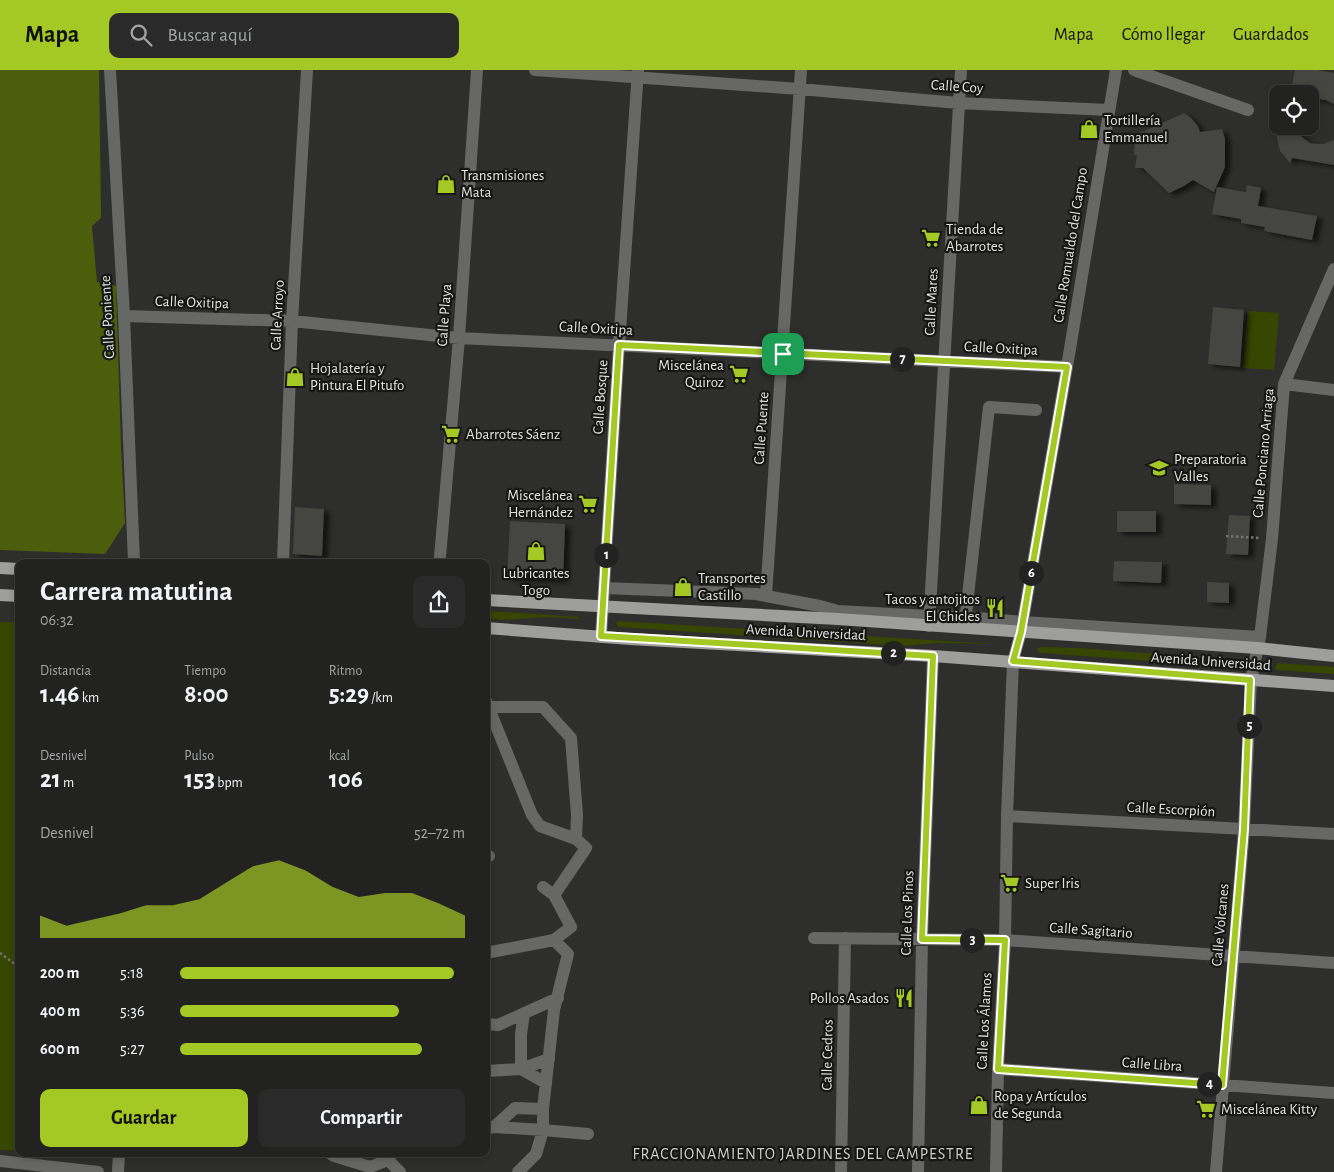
<!DOCTYPE html>
<html lang="es">
<head>
<meta charset="utf-8">
<style>
	body { margin:0; font-family:"Alegreya Sans",sans-serif; background:#2a2a2a; color:#f1f3f6; height:100vh; display:flex; flex-direction:column; font-size:19px; white-space:nowrap }
	* { box-sizing:border-box; margin:0 }
	p { font-size:16px; color:#a2a4a5 }
	.icon { flex:none; width:28px; height:28px; fill:none; stroke:currentColor; stroke-width:2; stroke-linecap:round; stroke-linejoin:round }
	.map { position:relative; flex:1; overflow:hidden }
	.drawer { position:absolute; left:15px; top:489px; width:475px; height:598px; display:flex; flex-direction:column; background:#222221; border-radius:10px; box-shadow:0 2px 8px #0003,0 0 0 1px #3f3f3f }
	.drawer>* { flex:none }
	.buttons { position:absolute; left:1269px; top:15px; display:grid; gap:10px }
	.buttons a { display:grid; place-items:center; width:50px; height:50px; border-radius:10px; background:#222221; box-shadow:0 2px 8px #0003,0 0 0 1px #3f3f3f; font-size:25px }
	.pin { position:absolute; display:grid; place-items:center; width:42px; height:42px; color:#fff; margin:-21px; border-radius:10px; box-shadow:0 2px 8px #0006 }
	.km { position:absolute; width:25px; height:25px; margin:-12px; border-radius:50%; background:#222; color:#fff; font-size:14px; line-height:25px; text-align:center }
	.round { display:grid; place-items:center; flex:none; width:52px; height:52px; border-radius:10px; background:#2a2a2a }
	.head { display:flex; align-items:center; justify-content:space-between; height:85px; padding:0 25px }
	h1 { font-size:28px; font-weight:700; line-height:38px }
	.metrics { display:grid; grid-template-columns:repeat(3,1fr); gap:8px; height:85px; padding:5px 25px }
	.metrics div { display:grid; align-content:center }
	.metrics b { font-size:25px; font-weight:700 }
	.metrics small { font-size:14px; font-weight:400 }
	.metrics p { font-size:14px }
	.chart { height:140px; padding:10px 25px }
	.chart p { display:flex; justify-content:space-between }
	.chart svg { width:100%; height:90px; margin-top:5px; fill:#a4c824; opacity:.7 }
	.button { display:flex; gap:10px; margin-top:auto; padding:10px 25px }
	.button a { flex:1; height:58px; border-radius:10px; background:#a4c824; color:#111; font-size:20px; font-weight:700; line-height:58px; text-align:center }
	.button a+a { background:#2a2a2a; color:#f1f3f6 }
	ul { padding:0 25px; list-style:none; font-size:16px }
	li { display:grid; grid-template-columns:80px 60px 1fr; align-items:center; height:38px }
	li i { height:12px; border-radius:6px; background:#a4c824 }
	header { display:flex; align-items:center; gap:30px; box-sizing:border-box; height:70px; padding:0 25px; background:#a4c824; color:#111 }
	header strong { font-size:24px }
	nav { display:flex; gap:28px; margin-inline-start:auto; font-size:18px }
	.search { width:350px; height:45px; background:#2a2a2a; display:flex; align-items:center; gap:12px; box-sizing:border-box; padding:0 18px; border-radius:10px; color:#a2a4a5; font-size:19px }
	.map>svg:first-child { display:block }
</style>
</head>
<body>
<header>
<strong>Mapa</strong>
<div class="search"><svg class="icon" aria-label="search" viewBox="0 0 24 24"><circle cx="10" cy="10" r="6"/><path d="M15 15l6 6"/></svg>Buscar aquí</div>
<nav><a>Mapa</a><a>Cómo llegar</a><a>Guardados</a></nav>
</header>
<div class="map">
<svg width="1334" height="1102" viewBox="0 0 1334 1102">
	<defs>
		<filter id="shadow"><feDropShadow dx="5.5" dy="3" stdDeviation="2.5" flood-color="#0009"/></filter>
	</defs>
	<rect width="100%" height="100%" fill="#2e2e2c"/>
	<path fill="#374600" d="M1248,241L1279,243L1274,300L1243,298Z
		M486,541H487L580,547L579,549L547,547L503,550L486,548Z
		M618,551L995,574H996L937,573L903,576L619,557L617,555L616,552Z
		M0,552H19V1081L0,1080Z
		M1040,577L1079,578L1236,590L1189,587L1152,591L1040,583L1037,580L1038,578Z
		M1277,593L1334,597V604L1277,600L1275,598Z"/>
	<path fill="#4c5e0c" d="M0,0H99L101,148L92,156L97,212L116,216L121,377L125,453L105,484L0,480Z"/>
	<path fill="#444542" filter="url(#shadow)" d="M1295,0H1317L1334,3V34L1326,30L1319,29H1310V24H1290Z
		M1184,43L1191,48L1198,56L1200,62L1222,59L1225,69V97L1214,122L1193,110L1184,116L1169,123L1143,98H1135L1137,85H1134L1135,69H1140V63Z
		M1285,56H1295L1299,65L1310,73L1316,74H1323L1334,70V95L1292,88L1290,93L1280,81L1277,67L1274,61Z
		M1247,115L1261,118L1258,136L1317,146L1312,170L1264,161L1265,157L1241,153V149L1212,144L1217,117L1246,122Z
		M1213,237L1244,240L1240,297L1208,294Z
		M1174,414L1211,415V435L1174,434Z
		M295,437L324,439L322,486L293,484Z
		M1117,441H1156V462H1117Z
		M1229,445L1250,446L1248,485L1226,484Z
		M510,451L565,454L563,510L507,508Z
		M1114,491L1162,492L1161,513L1113,511Z
		M1207,512L1229,513V533L1207,532Z"/>
	<g fill="none" stroke-linecap="round" stroke-linejoin="round">
		<path stroke="#747472" stroke-width="2.5" stroke-dasharray="2.5 2.5" stroke-linecap="butt" d="M1226,466L1260,468
			M0,883L19,897"/>
		<path stroke="#676766" stroke-width="12" d="M110,0L124,246L134,492
			M535,0L800,19L958,33L1109,40
			M1134,0L1248,40
			M124,246L292,251L459,268L1067,297
			M1284,314L1334,320
			M283,492L292,251L307,0
			M439,492L440,487L459,268L477,0
			M604,518L756,524L766,526L801,0
			M766,526L820,536L838,541L929,546L966,547L1023,552L1260,567
			M965,553L989,337L1036,340
			M929,556L961,0
			M601,567L619,275L638,0
			M486,631L532,745L540,756L576,769
			M486,637H543L571,668L577,745L576,769L586,778L554,825
			M1007,746L1334,764
			M486,787L489,786
			M814,868L1005,870L1334,893
			M486,883L554,870
			M524,943L521,964V999L546,1013
			M486,954L498,955L558,928
			M998,999L1334,1023
			M486,1001L521,999L549,989
			M494,1057L543,1060L588,1064
			M490,1058L494,1057L515,1038L543,1039
			M328,1082L334,1086L370,1097L388,1090L392,1082
			M388,1090L400,1102
			M0,1091L98,1102
			M118,1102L119,1082
			M518,1102L536,1084L543,1060V1039L554,940L568,884L554,870L571,857L554,825L543,817
			M841,1102L845,868
			M918,1102L922,869L933,586
			M996,1102L998,999L1005,870L1007,746L1013,591L1021,562L1067,297L1116,0
			M1216,1102L1244,759L1251,610L1260,567L1272,469L1284,314L1334,199"/>
		<path stroke="#9e9f9d" stroke-width="12" d="M0,498L19,499
			M0,525L19,526
			M486,530L838,549L1257,578L1334,586
			M486,558L630,569L933,586L1334,616"/>
	</g>
	<g fill="none" stroke-linecap="round" stroke-linejoin="round">
		<g stroke="#fff" stroke-width="10">
			<path id="route" d="M619,275L1067,297L1021,562L1013,591L1250,610L1244,759L1222,1015L998,999L1005,870L922,869L933,586L601,566Z"/>
		</g>
		<use href="#route" stroke="#a4c824" stroke-width="6"/>
	</g>
	<defs>
		<g id="shop-bare" transform="scale(1.5)"><path d="M-5-2.5h2.3a2.7 3.5 0 0 1 5.4 0H5L5.5 6h-11ZM-1.5-2.5h3a1.5 2.3 0 0 0-3 0Z" fill="#a4c824" stroke="#161615" stroke-width="2.5" paint-order="stroke"/></g>
		<g id="supermarket-bare" transform="scale(1.5)"><path d="M-6-5.5h2.5l.6 2H6L4.5 2H-2.5L-4.4-4H-6ZM-1.5 3.2a1.3 1.3 0 1 0 .1 0ZM3 3.2a1.3 1.3 0 1 0 .1 0Z" fill="#a4c824" stroke="#161615" stroke-width="2.5" paint-order="stroke"/></g>
		<g id="school-bare" transform="scale(1.5)"><path d="M0-5L7-2L0 1L-7-2ZM-4 1L0 2.5L4 1V4Q0 6-4 4Z" fill="#a4c824" stroke="#161615" stroke-width="2.5" paint-order="stroke"/></g>
		<g id="restaurant-bare" transform="scale(1.5)"><path d="M-5-6h1v4h1v-4h1v4h1v-4h1v5L-1.5 .5V6h-2V.5L-5-1ZM5-6V6H3V1.5H1.5Q1.5-4 5-6Z" fill="#a4c824" stroke="#161615" stroke-width="2.5" paint-order="stroke"/></g>
	</defs>
	<g fill-rule="evenodd">
		<use href="#shop-bare" x="1089" y="59"/>
		<use href="#shop-bare" x="446" y="114"/>
		<use href="#supermarket-bare" x="931" y="168"/>
		<use href="#supermarket-bare" x="739" y="304"/>
		<use href="#shop-bare" x="295" y="307"/>
		<use href="#supermarket-bare" x="451" y="364"/>
		<use href="#school-bare" x="1159" y="398"/>
		<use href="#supermarket-bare" x="588" y="434"/>
		<use href="#shop-bare" x="536" y="481"/>
		<use href="#shop-bare" x="683" y="517"/>
		<use href="#restaurant-bare" x="995" y="538"/>
		<use href="#supermarket-bare" x="1010" y="813"/>
		<use href="#restaurant-bare" x="904" y="928"/>
		<use href="#shop-bare" x="979" y="1035"/>
		<use href="#supermarket-bare" x="1206" y="1039"/>
	</g>
	<g text-anchor="middle" stroke-width="4.5" stroke-linejoin="round" paint-order="stroke">
		<g font-size="15" fill="#e2e2e1" stroke="#161615">
			<text transform="translate(957 16) rotate(4)" y="5">Calle Coy</text>
			<text transform="translate(1070 175) rotate(-81)" y="5">Calle Romualdo del Campo</text>
			<text transform="translate(192 232) rotate(2)" y="5">Calle Oxitipa</text>
			<text transform="translate(931 232) rotate(-87)" y="5">Calle Mares</text>
			<text transform="translate(277 245) rotate(-87)" y="5">Calle Arroyo</text>
			<text transform="translate(444 245) rotate(-86)" y="5">Calle Playa</text>
			<text transform="translate(107 247) rotate(-93)" y="5">Calle Poniente</text>
			<text transform="translate(596 258) rotate(3)" y="5">Calle Oxitipa</text>
			<text transform="translate(1001 278) rotate(3)" y="5">Calle Oxitipa</text>
			<text transform="translate(600 327) rotate(-86)" y="5">Calle Bosque</text>
			<text transform="translate(761 358) rotate(-86)" y="5">Calle Puente</text>
			<text transform="translate(1263 383) rotate(-85)" y="5">Calle Ponciano Arriaga</text>
			<text transform="translate(806 562) rotate(3)" y="5">Avenida Universidad</text>
			<text transform="translate(1211 591) rotate(4)" y="5">Avenida Universidad</text>
			<text transform="translate(1171 739) rotate(3)" y="5">Calle Escorpión</text>
			<text transform="translate(907 843) rotate(-88)" y="5">Calle Los Pinos</text>
			<text transform="translate(1220 855) rotate(-85)" y="5">Calle Volcanes</text>
			<text transform="translate(1091 860) rotate(4)" y="5">Calle Sagitario</text>
			<text transform="translate(984 951) rotate(-87)" y="5">Calle Los Álamos</text>
			<text transform="translate(827 985) rotate(-89)" y="5">Calle Cedros</text>
			<text transform="translate(1152 994) rotate(4)" y="5">Calle Libra</text>
		</g>
		<g font-size="15" fill="#e2e2e1" stroke="#161615" text-anchor="start">
			<text x="1104" y="55">Tortillería<tspan x="1104" dy="17">Emmanuel</tspan></text>
			<text x="461" y="110">Transmisiones<tspan x="461" dy="17">Mata</tspan></text>
			<text x="946" y="164">Tienda de<tspan x="946" dy="17">Abarrotes</tspan></text>
			<text x="724" y="300" text-anchor="end">Miscelánea<tspan x="724" dy="17">Quiroz</tspan></text>
			<text x="310" y="303">Hojalatería y<tspan x="310" dy="17">Pintura El Pitufo</tspan></text>
			<text x="466" y="369">Abarrotes Sáenz</text>
			<text x="1174" y="394">Preparatoria<tspan x="1174" dy="17">Valles</tspan></text>
			<text x="573" y="430" text-anchor="end">Miscelánea<tspan x="573" dy="17">Hernández</tspan></text>
			<text x="536" y="508" text-anchor="middle">Lubricantes<tspan x="536" dy="17">Togo</tspan></text>
			<text x="698" y="513">Transportes<tspan x="698" dy="17">Castillo</tspan></text>
			<text x="980" y="534" text-anchor="end">Tacos y antojitos<tspan x="980" dy="17">El Chicles</tspan></text>
			<text x="1025" y="818">Super Iris</text>
			<text x="889" y="933" text-anchor="end">Pollos Asados</text>
			<text x="994" y="1031">Ropa y Artículos<tspan x="994" dy="17">de Segunda</tspan></text>
			<text x="1221" y="1044">Miscelánea Kitty</text>
		</g>
		<g font-size="16" letter-spacing="1" fill="#cccecb" stroke="#161615">
			<text x="803" y="1089">FRACCIONAMIENTO JARDINES DEL CAMPESTRE</text>
		</g>
	</g>
</svg>
<div class="buttons">
<a><svg class="icon" aria-label="locate" viewBox="0 0 24 24"><circle cx="12" cy="12" r="6"/><path d="M12 2v4M12 18v4M2 12h4M18 12h4"/></svg></a>
</div>
<div class="pin" style="left:783px;top:284px;background:#1e9e55"><svg class="icon" aria-label="arrive" viewBox="0 0 24 24"><path d="M6 21V4h12l-3 4 3 4H6"/></svg></div>
<b class="km" style="left:606px;top:485px">1</b>
<b class="km" style="left:893px;top:583px">2</b>
<b class="km" style="left:972px;top:870px">3</b>
<b class="km" style="left:1209px;top:1014px">4</b>
<b class="km" style="left:1249px;top:656px">5</b>
<b class="km" style="left:1031px;top:503px">6</b>
<b class="km" style="left:902px;top:289px">7</b>
<section class="drawer">
<div class="head"><div><h1>Carrera matutina</h1><p>06:32</p></div><a class="round"><svg class="icon" aria-label="share" viewBox="0 0 24 24"><path d="M12 15V3M7 8l5-5 5 5M5 13v7h14v-7"/></svg></a></div>
<div class="metrics">
<div><p>Distancia</p><b>1.46<small> km</small></b></div>
<div><p>Tiempo</p><b>8:00</b></div>
<div><p>Ritmo</p><b>5:29<small> /km</small></b></div>
</div>
<div class="metrics">
<div><p>Desnivel</p><b>21<small> m</small></b></div>
<div><p>Pulso</p><b>153<small> bpm</small></b></div>
<div><p>kcal</p><b>106</b></div>
</div>
<div class="chart"><p><span>Desnivel</span>52–72 m</p>
<svg viewBox="0 0 160 44" preserveAspectRatio="none"><path d="M0 44V33L10 38L20 35L30 32L40 28L50 28L60 25L70 17L80 9L90 6L100 11L110 19L120 24L130 22L140 22L150 27L160 33V44z"/></svg>
</div>
<ul>
<li><b>200 m</b>5:18<i style="width:96%"></i></li>
<li><b>400 m</b>5:36<i style="width:77%"></i></li>
<li><b>600 m</b>5:27<i style="width:85%"></i></li>
</ul>
<div class="button"><a>Guardar</a><a>Compartir</a></div>
</section>
</div>
</body>
</html>
